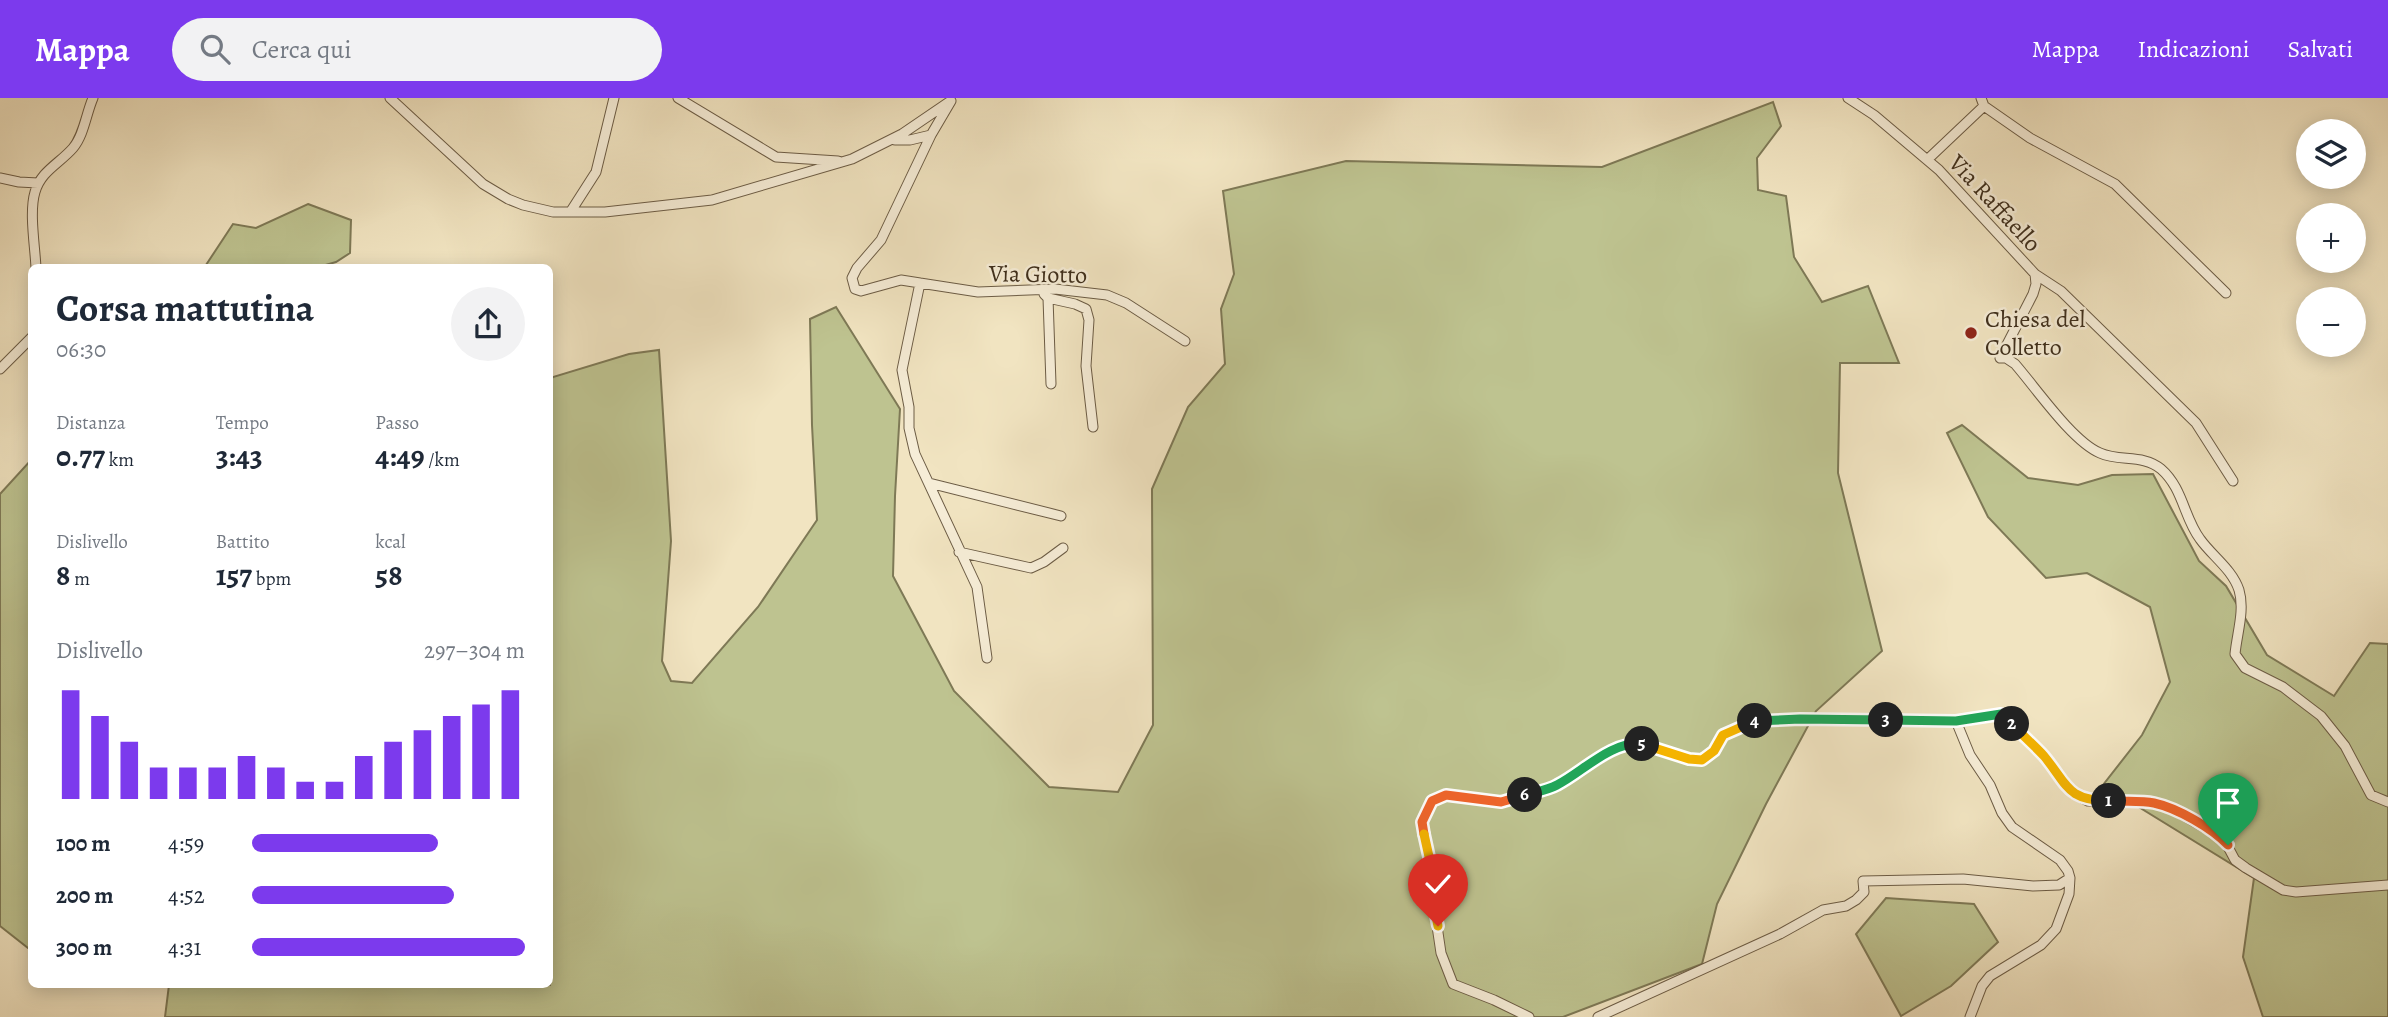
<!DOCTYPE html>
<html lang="it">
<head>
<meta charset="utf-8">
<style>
	body { margin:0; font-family:Alegreya,serif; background:#f2f2f3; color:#1f2937; height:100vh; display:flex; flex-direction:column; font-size:26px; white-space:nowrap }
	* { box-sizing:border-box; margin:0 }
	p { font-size:23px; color:#747a83 }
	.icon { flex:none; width:38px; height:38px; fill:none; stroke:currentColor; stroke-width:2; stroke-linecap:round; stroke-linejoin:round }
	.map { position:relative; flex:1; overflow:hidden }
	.panel { position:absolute; left:28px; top:166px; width:525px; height:724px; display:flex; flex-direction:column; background:#fff; border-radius:10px; box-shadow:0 4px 18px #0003 }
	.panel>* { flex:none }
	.controls { position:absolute; left:2296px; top:21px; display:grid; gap:14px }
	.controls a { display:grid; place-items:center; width:70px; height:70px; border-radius:50%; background:#fff; box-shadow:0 4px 18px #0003; font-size:35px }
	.pin { position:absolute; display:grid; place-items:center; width:60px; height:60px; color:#fff; margin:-72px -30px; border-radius:50% 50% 50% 0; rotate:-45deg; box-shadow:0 0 7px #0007 }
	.pin .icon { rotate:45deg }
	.km { position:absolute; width:35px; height:35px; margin:-18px; border-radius:50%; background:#222; color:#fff; font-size:19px; line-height:35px; text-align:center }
	.round { display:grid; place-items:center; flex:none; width:74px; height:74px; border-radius:37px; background:#f2f2f3 }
	.summary { display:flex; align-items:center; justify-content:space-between; height:119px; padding:0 28px }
	h1 { font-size:38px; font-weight:600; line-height:52px }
	.metrics { display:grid; grid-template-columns:repeat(3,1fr); gap:10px; height:119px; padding:7px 28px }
	.metrics div { display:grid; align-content:center }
	.metrics b { font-size:30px; font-weight:600 }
	.metrics small { font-size:19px; font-weight:400 }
	.metrics p { font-size:19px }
	.chart { height:196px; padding:14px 28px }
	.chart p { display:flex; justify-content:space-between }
	.chart svg { width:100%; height:126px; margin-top:7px; stroke:#7c3aed; stroke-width:6 }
	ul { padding:0 28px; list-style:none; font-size:23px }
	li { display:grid; grid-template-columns:112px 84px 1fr; align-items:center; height:52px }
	li i { height:18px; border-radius:9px; background:#7c3aed }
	header { display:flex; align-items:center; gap:42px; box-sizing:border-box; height:98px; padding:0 35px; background:#7c3aed; color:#fff }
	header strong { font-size:33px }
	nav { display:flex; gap:38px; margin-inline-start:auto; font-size:24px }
	.search { width:490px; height:63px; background:#f2f2f3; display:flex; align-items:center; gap:18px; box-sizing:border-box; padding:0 24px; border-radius:38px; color:#747a83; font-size:26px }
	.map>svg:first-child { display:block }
</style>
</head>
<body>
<header>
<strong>Mappa</strong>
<div class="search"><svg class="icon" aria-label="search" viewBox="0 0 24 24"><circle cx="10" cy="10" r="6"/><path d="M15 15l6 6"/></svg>Cerca qui</div>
<nav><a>Mappa</a><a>Indicazioni</a><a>Salvati</a></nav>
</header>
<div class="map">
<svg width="2388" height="919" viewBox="0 0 2388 919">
	<rect width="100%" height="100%" fill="#f1e4c1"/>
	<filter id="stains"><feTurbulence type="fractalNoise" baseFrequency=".00286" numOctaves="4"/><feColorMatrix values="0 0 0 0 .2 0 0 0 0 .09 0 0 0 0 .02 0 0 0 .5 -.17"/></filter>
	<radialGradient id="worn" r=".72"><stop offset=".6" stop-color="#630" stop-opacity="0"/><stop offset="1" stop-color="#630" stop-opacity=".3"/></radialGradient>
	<path fill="#bec390" stroke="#7e7956" stroke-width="2" d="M1773,4L1781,28L1757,60L1758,92L1786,98L1794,159L1822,204L1868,188L1899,265H1840L1838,375L1882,553L1816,613L1766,706L1717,806L1702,866L1563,919H165L169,887H550V283L553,279L629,256L659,252L671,443L662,563L671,583L692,585L758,509L817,422L812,327L810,221L836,209L900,311L895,398L893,478L954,593L1049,689L1118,694L1153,627L1152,391L1188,309L1225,266L1221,211L1234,176L1223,93L1346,63L1602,69Z
		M308,106L351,122L350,155L336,164L315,170H204L233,126L256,130Z
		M1962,327L2028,380L2078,387L2112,377L2153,376L2199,463L2226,488L2267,557L2334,598L2370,545L2388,546V919H2263L2243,859L2254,780L2103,687L2142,637L2170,584L2150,509L2087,475L2046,480L1988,419L1947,335Z
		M31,362L32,850H28L0,828V396Z
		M1886,800L1974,806L1998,844L1951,888L1901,918L1856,836Z"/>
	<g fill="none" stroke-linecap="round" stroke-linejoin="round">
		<g stroke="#6c5c45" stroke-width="11">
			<path id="minor" d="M390,0L483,86L508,101L523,107L553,114H605L712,102L852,61L902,36L949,4
				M678,0L776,59L838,63
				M1848,0L1874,17L1939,72L2035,176L2036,186L2033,196L2000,260H2006L2015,266C2036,290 2072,343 2100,355C2120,364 2143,356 2161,371C2183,390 2184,420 2200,441C2212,458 2232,471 2239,492C2245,512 2237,535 2235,556L2245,570L2283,589L2321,618L2345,648L2371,697L2388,704
				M951,3L931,37L881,142L857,170L852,180L855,191L861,193L901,182L920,185L902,272L909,309V330L915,356L977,489L987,560
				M1984,8L2030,40L2115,86L2226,195
				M895,42H910L931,37
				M1927,62L1984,8L1981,0
				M0,80L19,84L38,85
				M571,113L596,74L614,0
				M36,170C35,148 29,114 35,94C41,73 59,66 73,50C84,37 86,16 93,0
				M2035,176L2061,193L2196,325L2233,383
				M920,185L978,194L1055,191L1107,197L1126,205L1185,243
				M1044,196L1048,200L1051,286
				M1048,200L1075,206L1086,211L1089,222L1086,268L1093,329
				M0,271L32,239
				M929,385L1061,418
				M959,454L1031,470L1044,464L1063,450
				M1956,623L1970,657L1990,687L2002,715L2012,729L2060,762L2068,773L2070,780L2069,796L2056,831L2041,847L1990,878L1982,888L1970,919
				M1529,919L1494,902L1453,886L1441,855L1434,808L1435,786L1422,725L1432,703L1445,697L1501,704L1555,688L1615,651L1628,645H1640L1689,661L1702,662L1714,653L1723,637L1754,623L1800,621L1956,623L2001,616L2043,657L2074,696L2088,703L2154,705L2174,712L2219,738L2227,747L2235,762L2246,770L2283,792L2296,794L2388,787
				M1598,919L1780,836L1823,812L1846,808L1856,802L1864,794L1863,783L1963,781L2033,788L2059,787L2070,780"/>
		</g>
		<use href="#minor" stroke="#f6edd7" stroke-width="9"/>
	</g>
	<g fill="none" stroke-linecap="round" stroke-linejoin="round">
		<g stroke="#fff" stroke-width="14">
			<path id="split-1" d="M2109,703C2123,704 2140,702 2154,705C2177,710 2212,730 2228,747"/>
		</g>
		<g stroke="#fff" stroke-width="14">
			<path id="split-2" d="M2012,626C2022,637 2034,647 2044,658C2068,687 2066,702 2109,703"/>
		</g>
		<g stroke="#fff" stroke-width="14">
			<path id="split-3" d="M1886,622L1956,623L2001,616L2012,626"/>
		</g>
		<g stroke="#fff" stroke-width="14">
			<path id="split-4" d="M1755,623L1800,621L1886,622"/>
		</g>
		<g stroke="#fff" stroke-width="14">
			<path id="split-5" d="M1642,646L1689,661L1702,662L1714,653L1723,637L1755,623"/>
		</g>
		<g stroke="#fff" stroke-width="14">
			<path id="split-6" d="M1525,697C1536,694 1548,692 1557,687C1584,673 1611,643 1642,646"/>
		</g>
		<g stroke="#fff" stroke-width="14">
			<path id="split-7" d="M1424,736L1422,724L1432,703L1446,697L1501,704L1525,697"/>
		</g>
		<g stroke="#fff" stroke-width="14">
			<path id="split-8" d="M1424,736L1435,786L1434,808L1438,828"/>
		</g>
		<use href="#split-1" stroke="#f0652b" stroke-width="9"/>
		<use href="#split-2" stroke="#f5b400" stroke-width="9"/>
		<use href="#split-3" stroke="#22a559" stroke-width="9"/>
		<use href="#split-4" stroke="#22a559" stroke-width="9"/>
		<use href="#split-5" stroke="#f5b400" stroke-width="9"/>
		<use href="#split-6" stroke="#22a559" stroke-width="9"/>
		<use href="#split-7" stroke="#f0652b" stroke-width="9"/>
		<use href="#split-8" stroke="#f5b400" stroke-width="9"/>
	</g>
	<circle fill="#8f2418" stroke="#f6edd7" stroke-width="2.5" cx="1971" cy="235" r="7"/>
	<g text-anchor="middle" stroke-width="5" stroke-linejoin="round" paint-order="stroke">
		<g font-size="24" fill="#3f2f1c" stroke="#f6edd7">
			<text transform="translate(1995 105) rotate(47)" y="8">Via Raffaello</text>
			<text transform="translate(1038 176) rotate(1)" y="8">Via Giotto</text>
		</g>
		<g font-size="24" fill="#3f2f1c" stroke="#f6edd7" text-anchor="start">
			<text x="1985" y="229">Chiesa del<tspan x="1985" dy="28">Colletto</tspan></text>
		</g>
	</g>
	<rect width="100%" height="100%" filter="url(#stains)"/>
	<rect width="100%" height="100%" fill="url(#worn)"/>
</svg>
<div class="controls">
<a><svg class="icon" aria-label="layers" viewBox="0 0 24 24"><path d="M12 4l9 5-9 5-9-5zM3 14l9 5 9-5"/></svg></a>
<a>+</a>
<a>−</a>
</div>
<div class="pin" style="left:2228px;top:747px;background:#1e9e55"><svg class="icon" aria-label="arrive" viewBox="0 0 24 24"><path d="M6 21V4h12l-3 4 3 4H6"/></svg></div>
<div class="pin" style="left:1438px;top:828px;background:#d93025"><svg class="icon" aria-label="check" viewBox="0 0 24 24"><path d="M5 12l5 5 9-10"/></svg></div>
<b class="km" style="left:2109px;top:703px">1</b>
<b class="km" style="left:2012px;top:626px">2</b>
<b class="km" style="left:1886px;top:622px">3</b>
<b class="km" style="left:1755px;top:623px">4</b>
<b class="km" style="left:1642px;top:646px">5</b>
<b class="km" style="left:1525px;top:697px">6</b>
<section class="panel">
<div class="summary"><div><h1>Corsa mattutina</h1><p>06:30</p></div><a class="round"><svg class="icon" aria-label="share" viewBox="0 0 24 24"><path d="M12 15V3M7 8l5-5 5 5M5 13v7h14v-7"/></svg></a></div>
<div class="metrics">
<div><p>Distanza</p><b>0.77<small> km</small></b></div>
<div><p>Tempo</p><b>3:43</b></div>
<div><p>Passo</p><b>4:49<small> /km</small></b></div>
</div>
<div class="metrics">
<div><p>Dislivello</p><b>8<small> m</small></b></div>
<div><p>Battito</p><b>157<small> bpm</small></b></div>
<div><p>kcal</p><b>58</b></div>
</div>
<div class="chart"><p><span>Dislivello</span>297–304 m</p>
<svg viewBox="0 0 160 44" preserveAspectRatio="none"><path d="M5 44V6M15 44V15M25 44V24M35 44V33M45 44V33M55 44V33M65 44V29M75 44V33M85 44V38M95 44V38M105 44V29M115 44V24M125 44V20M135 44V15M145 44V11M155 44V6"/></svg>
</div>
<ul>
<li><b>100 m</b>4:59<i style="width:68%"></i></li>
<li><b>200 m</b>4:52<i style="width:74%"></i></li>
<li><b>300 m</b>4:31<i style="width:100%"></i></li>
</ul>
</section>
</div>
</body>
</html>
